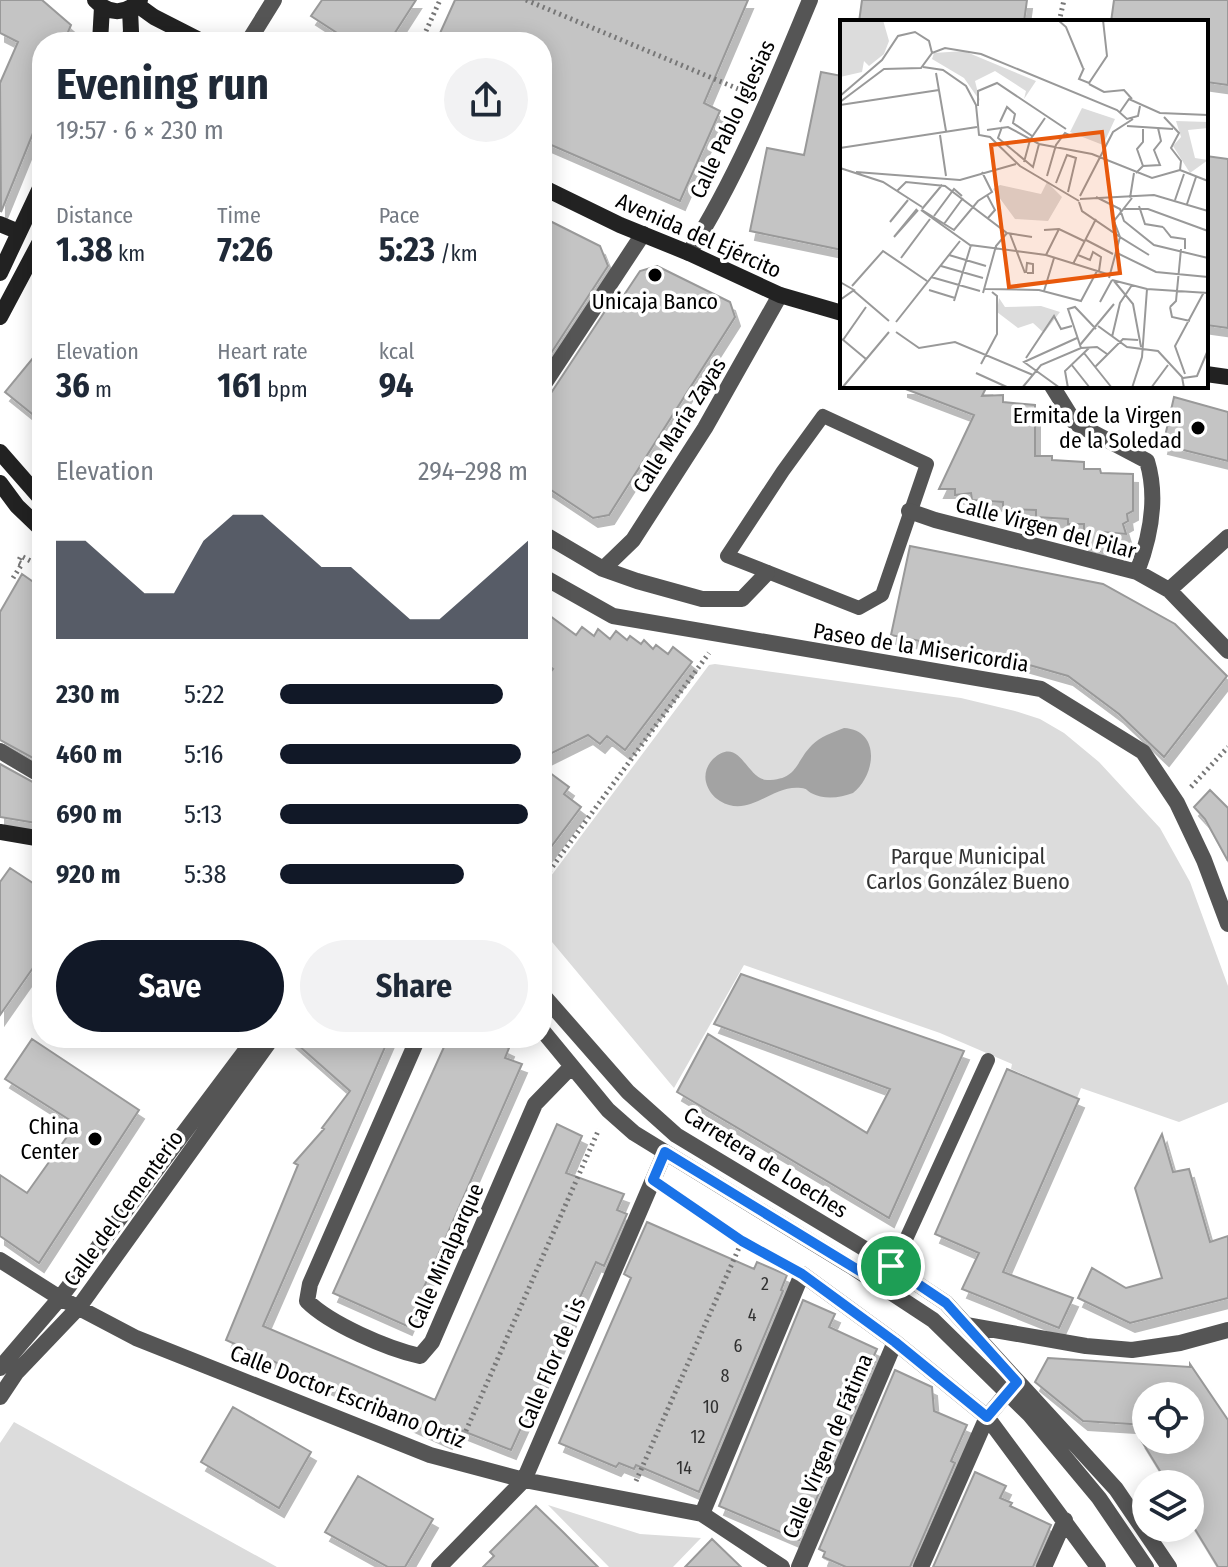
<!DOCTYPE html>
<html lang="en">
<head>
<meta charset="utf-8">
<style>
	body { margin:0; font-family:"Fira Sans Condensed",sans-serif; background:#f2f2f3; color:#1f2937; height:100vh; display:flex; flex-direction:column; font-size:30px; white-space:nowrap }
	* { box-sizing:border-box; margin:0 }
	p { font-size:26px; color:#747a83 }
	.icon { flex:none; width:44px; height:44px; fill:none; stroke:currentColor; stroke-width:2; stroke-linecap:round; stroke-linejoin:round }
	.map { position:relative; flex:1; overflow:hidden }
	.drawer { position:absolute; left:32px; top:32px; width:520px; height:1016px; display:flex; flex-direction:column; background:#fff; border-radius:32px; box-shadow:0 4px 20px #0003 }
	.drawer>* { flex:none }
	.buttons { position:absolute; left:1132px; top:1382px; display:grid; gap:16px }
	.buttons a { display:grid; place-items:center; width:72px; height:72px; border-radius:50%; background:#fff; box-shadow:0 4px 20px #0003; font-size:40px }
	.pin { position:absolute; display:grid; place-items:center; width:68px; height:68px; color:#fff; margin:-34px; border:4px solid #fff; border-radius:50%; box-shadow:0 2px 8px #0007 }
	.round { display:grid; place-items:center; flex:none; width:84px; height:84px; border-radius:42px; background:#f2f2f3 }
	.head { display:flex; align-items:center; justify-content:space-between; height:136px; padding:0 24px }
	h1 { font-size:44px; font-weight:700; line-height:60px }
	.stats { display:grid; grid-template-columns:repeat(3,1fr); gap:12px; height:136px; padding:8px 24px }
	.stats div { display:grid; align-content:center }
	.stats b { font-size:34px; font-weight:700 }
	.stats small { font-size:22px; font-weight:400 }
	.stats p { font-size:22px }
	.chart { height:224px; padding:16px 24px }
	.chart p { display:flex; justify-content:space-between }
	.chart svg { width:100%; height:144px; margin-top:8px; fill:#111827; opacity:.7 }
	.button { display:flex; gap:16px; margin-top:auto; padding:16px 24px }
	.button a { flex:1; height:92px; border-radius:48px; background:#111827; color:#fff; font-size:32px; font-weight:700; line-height:92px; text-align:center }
	.button a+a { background:#f2f2f3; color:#1f2937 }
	ul { padding:0 24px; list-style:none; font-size:26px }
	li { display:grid; grid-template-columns:128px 96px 1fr; align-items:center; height:60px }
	li i { height:20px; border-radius:10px; background:#111827 }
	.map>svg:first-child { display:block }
</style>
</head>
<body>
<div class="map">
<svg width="1228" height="1567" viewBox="0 0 1228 1567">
	<defs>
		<filter id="shadow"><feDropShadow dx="5" dy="9" stdDeviation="0" flood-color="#0004"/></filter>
	</defs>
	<rect width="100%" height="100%" fill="#fff"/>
	<path fill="#dcdcdc" d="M715,664L961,698L1015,711L1040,719L1064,733L1099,762L1160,828L1190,882L1228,986V1102L1179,1122L1081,1088L1077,1098L1011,1069L1012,1064L940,1033L744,965L674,1088L542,930V888L709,665Z
		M14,1422L277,1567H0V1443Z
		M548,1505L640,1534L701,1538L673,1567H609Z"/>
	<path fill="#a3a3a3" d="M844,728C881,730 876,775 853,793C840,798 824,800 811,793C805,789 808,789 801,788C772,784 750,819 720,801C713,797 708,790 706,782C704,774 707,765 713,759C740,734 746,779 767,780C798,780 795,762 812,745C821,736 832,733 844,728Z"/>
	<path fill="#c4c4c4" stroke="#999" stroke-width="2" filter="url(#shadow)" d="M0,0H42L71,25L64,42H42V111L1,212L0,83L18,42L0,33Z
		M322,0H416L389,42H351L311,16Z
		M455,0H748L704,103L720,111L680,201L542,141V42H436Z
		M862,0H1027L1024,22H859Z
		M1114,0H1228V85L1206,82V22H1111Z
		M821,72L842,76V250L750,231L767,148L804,155Z
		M1206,156L1228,159V328L1206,325Z
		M542,217L600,246L608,266L542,367Z
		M657,266L730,302L735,317L609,515L593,518L542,484V398L551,393L619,290L622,298L640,271Z
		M42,347V422L5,392Z
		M903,386H987L982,396L1003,395V402L1035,405V456H1052V460L1084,462V469H1100L1101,473L1133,474V511L1127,514L1128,521L1123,524L1126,534L1103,532L1100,551L1084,547V524H1068V519L1036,517V510L1003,509V502L972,500L971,493L955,495V489H939L974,415L903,388Z
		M1174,397L1228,412V461L1163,445Z
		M910,546L1103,584L1175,624L1227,676L1164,757L1119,714L1068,676L1015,661L891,635Z
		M22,574L42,588V763L0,740V612Z
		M542,610L576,635L582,627L594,636L598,629L610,639L616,631L627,640L630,636L641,644L644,640L653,649L656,645L668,654L673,647L692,662L625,750L607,736L600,744L588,735L542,758V682L553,669L542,661Z
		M0,764L42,787V824L0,817Z
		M542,767L569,787L564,794L581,807L542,859Z
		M1210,790L1228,808V861L1205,819L1194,807Z
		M10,868L42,889V955L0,1015V882Z
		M741,974L964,1051L889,1218L677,1092L708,1034L867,1133L890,1089L714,1024Z
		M290,1038H389L263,1326L435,1400L557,1124L582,1136L566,1173L624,1194L617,1210L627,1214L604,1266L596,1262L511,1450L453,1427L447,1440L226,1340L298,1165L294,1163L324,1129L322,1128L350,1091Z
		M448,1038H488L509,1048L505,1058L522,1064L407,1326L333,1293Z
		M32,1039L139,1110L39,1263L0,1236V1175L27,1193L76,1124L5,1079Z
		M1007,1069L1079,1099L1003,1272L1073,1298L1059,1328L962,1289L979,1253L935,1234Z
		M1162,1134L1173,1172L1189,1169L1210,1242L1228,1236V1298L1130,1323L1078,1298L1092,1268L1126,1288L1162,1278L1135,1188Z
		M647,1222L754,1269L757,1262L787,1275L781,1290L783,1291L699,1492L636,1465L634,1469L619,1463L616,1467L559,1443L631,1278L624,1274Z
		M803,1300L835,1314L829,1327L877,1349L872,1360L875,1361L799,1540L719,1506Z
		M1048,1358L1190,1367V1364L1228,1420V1567H1218L1190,1521V1484H1168L1141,1440H1190V1396H1146V1425L1083,1421L1035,1382Z
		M895,1370L932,1387L934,1411L967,1425L951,1461L955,1463L910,1567H846L823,1557L825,1552L819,1549Z
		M233,1407L311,1452L279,1508L201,1462Z
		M975,1472L1006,1486L1000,1498L1012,1503L1010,1506L1051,1525L1033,1567H933Z
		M358,1476L433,1519L405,1567H388L325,1532Z
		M536,1506L562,1531L598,1567H483L494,1556L490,1552Z
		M712,1539L741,1567H685Z"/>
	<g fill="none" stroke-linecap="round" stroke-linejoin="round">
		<path stroke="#777" stroke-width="5" stroke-dasharray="2 4" stroke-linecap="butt" d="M526,0L748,93
			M1059,22L1064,0
			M421,42L440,0
			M13,578L22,564L18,562L21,556L42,567
			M1191,787L1228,747
			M542,881L709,653
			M670,1192L742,1241
			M461,1442L599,1129
			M636,1481L742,1241L787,1266"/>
		<path stroke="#555" stroke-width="14" d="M823,416L927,464L882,595L859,608L727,556L783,471Z
			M881,1284L907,1237L988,1060"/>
		<path stroke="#555" stroke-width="16" d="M248,42L274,0
			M689,253C739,174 774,86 810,0
			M1052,386L1075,423L1147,461C1158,497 1150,538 1137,572
			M542,387L643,234
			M909,511L935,520L1137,572L1169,590L1228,651
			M542,533L603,569L637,581L702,599H742L767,573
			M603,569L633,540L705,428L780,295
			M542,576L613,616L1041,689L1143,752L1177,803L1204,860L1228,924
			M1169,590L1228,537
			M0,751L42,776
			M542,994L628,1092L676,1135L865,1249L946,1303L1116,1489L1169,1567
			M542,1030L608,1110L634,1133L854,1268L933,1320L1029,1414L1099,1498L1146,1567
			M418,1038L310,1284L307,1301C330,1324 388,1349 420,1356L432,1342L535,1104L571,1067
			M0,1260L60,1298L136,1338L430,1455L524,1480L702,1514L782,1567
			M966,1325L1086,1346L1132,1350L1180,1343L1228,1330
			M0,1368L60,1298L255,1038
			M0,1397L16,1373L79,1307L272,1038
			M702,1514L802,1274L895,1342L987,1417L1098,1567
			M439,1567L524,1480L665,1152
			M799,1567L895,1342
			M921,1567L987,1417L1013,1386
			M1044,1567L1065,1520"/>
		<path stroke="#222" stroke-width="16" d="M95,0C109,15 125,15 140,0
			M136,4L154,17L203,42
			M100,42L102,7
			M128,42L131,32L130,9
			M542,187L620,225L689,253L780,295L842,313
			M0,224L19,232
			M0,273L42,184
			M0,317L42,238
			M1206,374L1228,377
			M0,452L42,500
			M0,483L17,506L42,530
			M0,832L42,839"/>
	</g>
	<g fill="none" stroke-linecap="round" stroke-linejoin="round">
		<g stroke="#fff" stroke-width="16">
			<path id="route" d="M665,1152L881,1284L891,1266L946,1303L1017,1382L987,1417L895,1342L802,1274L742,1241L653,1180Z"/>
		</g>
		<use href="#route" stroke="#1a73e8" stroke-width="10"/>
	</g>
	<g fill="#000" stroke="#fff" stroke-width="3">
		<circle cx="655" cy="275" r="8"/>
		<circle cx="1198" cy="428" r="8"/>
		<circle cx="95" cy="1139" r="8"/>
	</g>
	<g text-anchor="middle" stroke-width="7" stroke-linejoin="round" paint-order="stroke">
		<g font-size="18" fill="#313131">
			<text x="765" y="1290">2</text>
			<text x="752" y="1321">4</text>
			<text x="738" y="1352">6</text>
			<text x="725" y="1382">8</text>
			<text x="711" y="1413">10</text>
			<text x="698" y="1443">12</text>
			<text x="684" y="1474">14</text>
		</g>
		<g font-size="22" fill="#000" stroke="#fff">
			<text transform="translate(732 119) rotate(-65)" y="8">Calle Pablo Iglesias</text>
			<text transform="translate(699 235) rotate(24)" y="8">Avenida del Ejército</text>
			<text transform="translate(679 425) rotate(-58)" y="8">Calle María Zayas</text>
			<text transform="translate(1046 527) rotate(15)" y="8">Calle Virgen del Pilar</text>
			<text transform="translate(921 647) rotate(9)" y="8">Paseo de la Misericordia</text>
			<text transform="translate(766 1162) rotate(32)" y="8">Carretera de Loeches</text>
			<text transform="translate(123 1208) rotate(-54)" y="8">Calle del Cementerio</text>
			<text transform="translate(445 1256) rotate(-66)" y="8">Calle Miralparque</text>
			<text transform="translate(551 1363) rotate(-67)" y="8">Calle Flor de Lis</text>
			<text transform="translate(348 1396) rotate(21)" y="8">Calle Doctor Escribano Ortiz</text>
			<text transform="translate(827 1446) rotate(-67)" y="8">Calle Virgen de Fátima</text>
		</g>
		<g font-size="22" fill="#000" stroke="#fff" text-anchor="end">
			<text x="655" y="309" text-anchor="middle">Unicaja Banco</text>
			<text x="1182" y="423">Ermita de la Virgen<tspan x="1182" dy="25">de la Soledad</tspan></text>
			<text x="79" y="1134">China<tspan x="79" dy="25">Center</tspan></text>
		</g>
		<g font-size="22" fill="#333" stroke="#fff">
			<text x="968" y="864">Parque Municipal<tspan x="968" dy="25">Carlos González Bueno</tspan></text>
		</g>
	</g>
	<g transform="translate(840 20)">
		<rect width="368" height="368" fill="#fff"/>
		<path d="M0,0H43L49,21L44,34L29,46L24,41L22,52L0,57ZM124,31L196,61L184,79L186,71L155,51L135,61L140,81L124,58L92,39L94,33ZM242,88L275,99L263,125L230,112ZM336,101L368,102V108L348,110L355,138L368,140L350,153L333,126L341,117ZM207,162L222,177L208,201L175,199L153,169L160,165L201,174ZM159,278L165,287L201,286L220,292L204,313L193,303L178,308L157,292Z" fill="#dcdcdc"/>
		<path fill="none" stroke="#999" stroke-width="2" d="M218,0L226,7L243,48M92,33L105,28L141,34L277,90L287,99L298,96L300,86M83,47L103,50L126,66L136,85L139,115L150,117L180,146L239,181M244,48L239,59L249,63L267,36L263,0M96,53L106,111M249,64L264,72L284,70L292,79M0,76L42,40L58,16L75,12L89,21L92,33L81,48L44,49L0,82M0,85L99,70M138,86V71L157,63L226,109M280,92L289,79L320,93L368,95M324,97L339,113L331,128L341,141L340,150M160,102L167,87L175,94L173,103L192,116M287,106L333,109M162,107L158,118L193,147L199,124M303,109V122L297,129L303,146M147,110L168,107L199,124L252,134L312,158L340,150M100,115L106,156M0,128L137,107M184,142L190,120L205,98M0,148L43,162L82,187M340,150L368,161M16,152L120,160L176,144M296,153L303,146L320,145L314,130L321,121L318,108M207,156L216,125L225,113L229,115M216,163L227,135L236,138L228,172M57,171L66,162L105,166L167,213L192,217M147,175L155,190L148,198M240,176L273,112L293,99M256,177L280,189L284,201L314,225L368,238M290,178L294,153M292,178L274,201L280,217L309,235M240,179L314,175L368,191M335,180L344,154M239,182L242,191L280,217L269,258M347,184L356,157M299,186L305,204L323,207M77,189L54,217L78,190M82,189L102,165M283,189H308L368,211M81,190L130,225L206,235L267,254M82,190L114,210L138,181L152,172L142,152M94,196L114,169L122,176M50,202L68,180M104,204L123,178M323,207L331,217L345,219V229M204,210L219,209L244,221M170,214L185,253M246,220L273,234M275,232L316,252L368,257M109,235L146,246M206,235L219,209M238,235L250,240L253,232L261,237L259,251M61,238L90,199M233,244L256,199M101,246L143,258M186,253L187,243L193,244V253H187M91,257L140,271M272,260L307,269L368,273M274,261L293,284L301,327M0,262L14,270L0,280M12,266L43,231L87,261M145,269L199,270L241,281L257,251M89,270L115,278M14,271L49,301M204,271L214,238M143,273L156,226L167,213M114,281L131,225M260,282L272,260M330,287L336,281L341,229M330,287L332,297L350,301M56,302L120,221M258,306L287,327L318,331L342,357L344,368M56,312L79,328L115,322L193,355M272,317L280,283L292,265M2,319L26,339M3,320L26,287M240,325L274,284M241,328L228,289L235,287L256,309M244,333L272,368M186,338L214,296L221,309L232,306M141,344L157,314V276L152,272M231,344L250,368M255,347L283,319L298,320M136,353L169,368M345,354L335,326L364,272M343,358L357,356L368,330M2,368L49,312M182,368L201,345L241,328L257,327L267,334M220,368L184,342L237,318M228,368L225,351L249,328M292,368L302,337L307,269M311,368L328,345"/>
		<path fill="#e8590c" fill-opacity="0.15" stroke="#e8590c" stroke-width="4" d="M262,112L280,253L169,267L151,125Z"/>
		<rect width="368" height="368" fill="none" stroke="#000" stroke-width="4"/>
	</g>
</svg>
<div class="buttons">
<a><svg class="icon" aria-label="locate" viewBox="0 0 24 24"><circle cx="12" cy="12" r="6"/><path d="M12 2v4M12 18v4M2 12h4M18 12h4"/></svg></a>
<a><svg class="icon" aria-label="layers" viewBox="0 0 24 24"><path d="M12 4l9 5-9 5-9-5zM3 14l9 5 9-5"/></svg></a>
</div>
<div class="pin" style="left:891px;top:1266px;background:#1e9e55"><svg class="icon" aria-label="arrive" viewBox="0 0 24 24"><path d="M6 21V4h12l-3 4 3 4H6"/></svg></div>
<section class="drawer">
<div class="head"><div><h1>Evening run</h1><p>19:57 · 6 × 230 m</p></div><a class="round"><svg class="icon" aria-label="share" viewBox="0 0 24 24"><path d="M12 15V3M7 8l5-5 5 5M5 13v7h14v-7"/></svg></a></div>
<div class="stats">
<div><p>Distance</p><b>1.38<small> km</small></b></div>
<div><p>Time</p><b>7:26</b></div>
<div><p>Pace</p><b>5:23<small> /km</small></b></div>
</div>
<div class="stats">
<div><p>Elevation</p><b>36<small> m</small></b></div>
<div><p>Heart rate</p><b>161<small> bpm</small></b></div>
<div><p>kcal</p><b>94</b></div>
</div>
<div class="chart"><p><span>Elevation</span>294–298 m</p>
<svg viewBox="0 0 160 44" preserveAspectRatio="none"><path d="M0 44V14L10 14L20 22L30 30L40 30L50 14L60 6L70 6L80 14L90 22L100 22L110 30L120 38L130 38L140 30L150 22L160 14V44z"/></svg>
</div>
<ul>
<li><b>230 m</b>5:22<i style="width:90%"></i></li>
<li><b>460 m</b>5:16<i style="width:97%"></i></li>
<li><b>690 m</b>5:13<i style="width:100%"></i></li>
<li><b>920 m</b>5:38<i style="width:74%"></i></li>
</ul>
<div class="button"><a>Save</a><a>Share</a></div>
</section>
</div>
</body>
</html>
